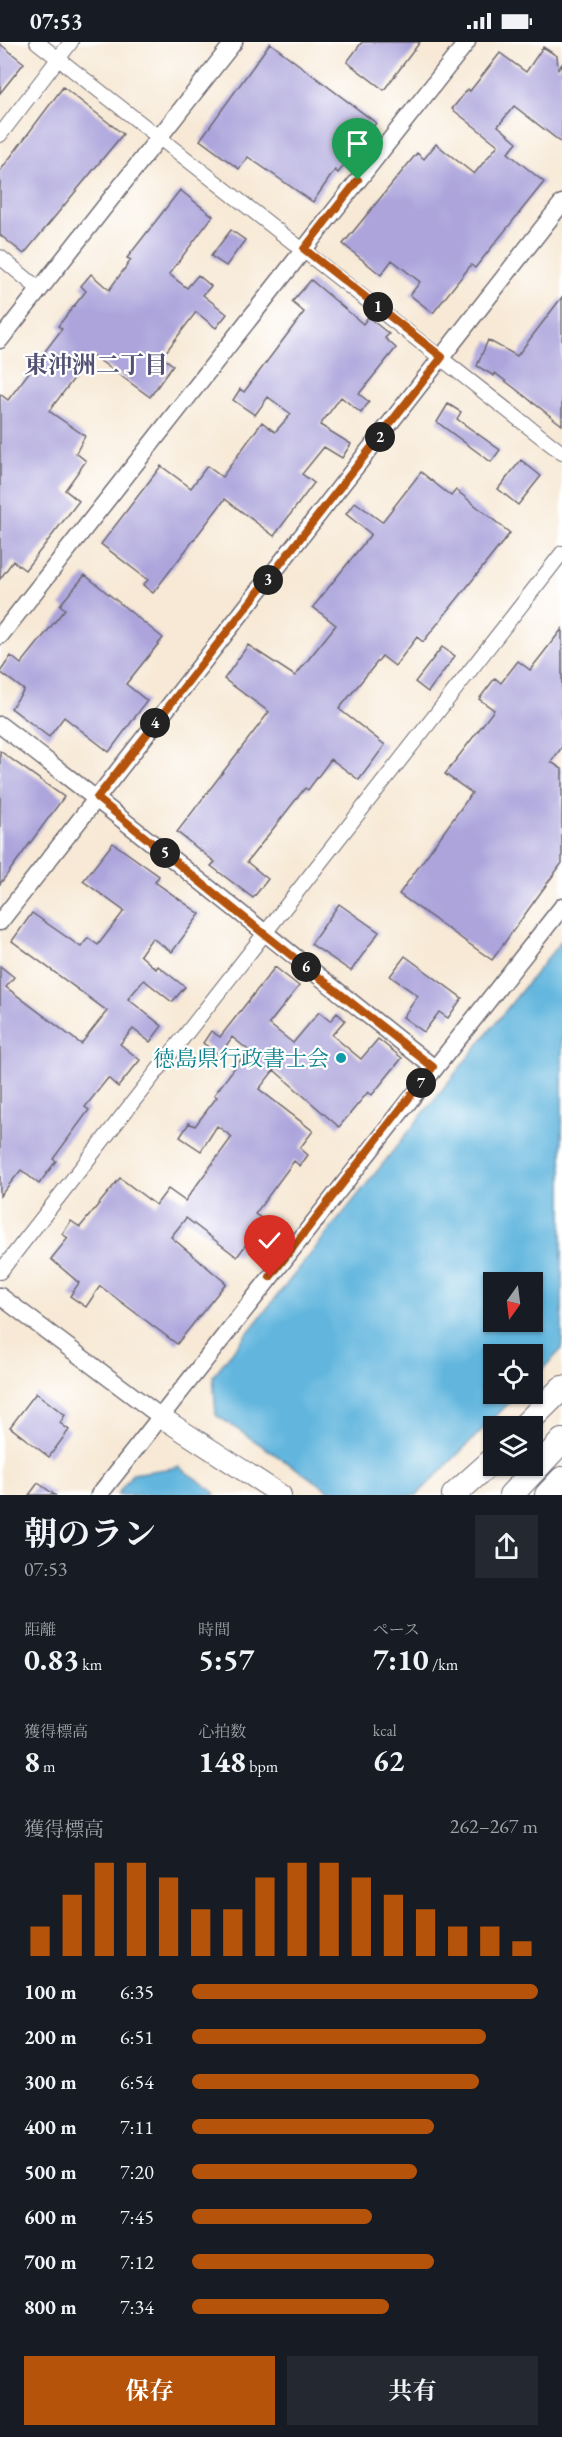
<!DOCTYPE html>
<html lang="ja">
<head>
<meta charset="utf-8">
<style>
	body { margin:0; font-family:"EB Garamond","Noto Serif JP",serif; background:#242831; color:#f1f3f6; height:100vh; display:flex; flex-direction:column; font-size:22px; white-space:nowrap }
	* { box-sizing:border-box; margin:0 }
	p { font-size:20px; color:#9ea1a6 }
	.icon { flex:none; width:33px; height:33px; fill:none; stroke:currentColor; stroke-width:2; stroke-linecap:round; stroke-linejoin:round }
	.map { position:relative; height:1453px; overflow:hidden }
	.drawer { display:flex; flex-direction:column; background:#171b24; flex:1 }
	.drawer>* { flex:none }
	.needle { width:39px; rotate:194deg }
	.tools { position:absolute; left:483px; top:1230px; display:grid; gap:12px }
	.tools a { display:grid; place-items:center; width:60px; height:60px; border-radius:0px; background:#171b24; box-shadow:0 2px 4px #0004; font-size:30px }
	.pin { position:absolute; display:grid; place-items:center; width:51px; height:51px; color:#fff; margin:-62px -26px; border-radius:50% 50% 50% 0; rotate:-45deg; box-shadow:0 0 6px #0007 }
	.pin .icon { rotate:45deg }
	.km { position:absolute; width:30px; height:30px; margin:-15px; border-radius:50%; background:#222; color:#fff; font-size:16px; line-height:30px; text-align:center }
	.round { display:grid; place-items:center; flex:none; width:63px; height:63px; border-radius:0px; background:#242831 }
	.headline { display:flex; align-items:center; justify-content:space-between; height:102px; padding:0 24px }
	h1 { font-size:33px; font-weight:700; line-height:45px }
	.metrics { display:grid; grid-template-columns:repeat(3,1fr); gap:9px; height:102px; padding:6px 24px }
	.metrics div { display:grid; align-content:center }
	.metrics b { font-size:30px; font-weight:700 }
	.metrics small { font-size:16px; font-weight:400 }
	.metrics p { font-size:16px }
	.chart { height:168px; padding:12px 24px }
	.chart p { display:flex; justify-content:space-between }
	.chart svg { width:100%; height:108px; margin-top:6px; stroke:#b45309; stroke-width:6 }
	.button { display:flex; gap:12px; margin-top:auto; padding:12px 24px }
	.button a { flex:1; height:69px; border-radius:0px; background:#b45309; color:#fff; font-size:24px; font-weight:700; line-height:69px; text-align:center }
	.button a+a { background:#242831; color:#f1f3f6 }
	ul { padding:0 24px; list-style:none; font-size:20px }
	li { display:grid; grid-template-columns:96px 72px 1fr; align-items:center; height:45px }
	li i { height:15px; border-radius:8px; background:#b45309 }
	.status { display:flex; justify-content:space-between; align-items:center; height:42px; padding:0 30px; background:#171b24; direction:ltr }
	.status svg { height:16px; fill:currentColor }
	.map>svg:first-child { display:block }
</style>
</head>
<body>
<div class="status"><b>07:53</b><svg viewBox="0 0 49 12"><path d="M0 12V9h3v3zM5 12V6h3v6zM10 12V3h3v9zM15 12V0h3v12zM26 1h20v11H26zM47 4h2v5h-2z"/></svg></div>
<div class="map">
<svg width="562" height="1453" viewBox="0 0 562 1453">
	<rect width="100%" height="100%" fill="#fff"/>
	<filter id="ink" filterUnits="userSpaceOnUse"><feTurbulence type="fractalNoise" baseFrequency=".0167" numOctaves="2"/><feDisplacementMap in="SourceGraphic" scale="12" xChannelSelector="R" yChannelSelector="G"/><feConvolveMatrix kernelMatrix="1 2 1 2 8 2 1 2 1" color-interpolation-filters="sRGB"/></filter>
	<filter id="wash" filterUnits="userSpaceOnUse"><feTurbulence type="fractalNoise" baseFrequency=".008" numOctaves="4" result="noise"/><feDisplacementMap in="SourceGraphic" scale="24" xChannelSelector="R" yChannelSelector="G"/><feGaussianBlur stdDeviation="1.35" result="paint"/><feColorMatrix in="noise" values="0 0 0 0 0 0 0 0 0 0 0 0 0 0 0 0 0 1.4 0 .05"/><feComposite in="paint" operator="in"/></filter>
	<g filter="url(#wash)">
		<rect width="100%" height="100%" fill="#f7e9d5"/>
		<path fill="#62b6de" stroke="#426c8c" stroke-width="1.5" fill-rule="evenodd" d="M562,898V1307L533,1337L532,1312H494V1352H518L417,1453H336L216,1373L213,1334ZM494,1240H532V1280H494Z
			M179,1425L212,1448L215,1453H117L132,1432Z"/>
		<g id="blocks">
			<path fill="#aca4db" d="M362,0H420L384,48L347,20Z
				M270,1L376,81L338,131L335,128L313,160L248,115L239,127L200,98Z
				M0,2L24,21L0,51Z
				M543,5L557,14L558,27L562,22V101L514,64L498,84L517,100L508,111L544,140L475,226L471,223L433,271L410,253L420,240L392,218L381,233L343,202L417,111L424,117L436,102L474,132L498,103L452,67L468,47L470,49L500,11L526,30Z
				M63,45L123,92L24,212L0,193V129Z
				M180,148L213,174L169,232L187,246L198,233L211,244L203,253L227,272L216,286L196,270L162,315L173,323L150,355L92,313L49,369L85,394L76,411L86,419L65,448L79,459L25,528L13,519L0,537V352L8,358L62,287L58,284L86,249L81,244L91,232L109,248L131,218L127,216Z
				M231,188L245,198L226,224L211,214Z
				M311,238L363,282L368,275L389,292L385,296L396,306L359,352L369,360L361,371L341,355L320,383L351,402L342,416L324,405L302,432L314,441L274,494L225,457L153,551L143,543L148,538L101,502L161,424L191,446L207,424L222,435L262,380L275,390L291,372L268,355L255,373L233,358L240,347L244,350L304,270L292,260Z
				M562,255V383L495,331L494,334L477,324L488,298L517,314Z
				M448,362L461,370L457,377L500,408L491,420L437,380Z
				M521,418L541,434L518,463L498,447Z
				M421,430L451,454L456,448L510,491L423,600L417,595L395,624L382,614L339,667L385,703L359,738L331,717L308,748L305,746L247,820L268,837L253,856L211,824L215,820L177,790L269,670L224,637L248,603L295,634L336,583L313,565L371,492L346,472L355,460L382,480Z
				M85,533L163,596L126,642L147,659L109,710L64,675L49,695L11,666L24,648L0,630L11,614L21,622L65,567L60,563Z
				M562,587V705L551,720L562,727V821L492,918L399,852L472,751L445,732L494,668L479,657L495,636L501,641L518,619L530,628Z
				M442,605L455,614L428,650L415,640Z
				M0,709L64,755L0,842Z
				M113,801L159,834L155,840L200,872L172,910L152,896L140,913L156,927L158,924L185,945L172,960L144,938L128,957L162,984L150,1000L133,987L120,1002L140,1018L118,1045L108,1036L85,1065L89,1068L53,1117L56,1119L39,1142L21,1128L0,1154V924L14,935L6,945L81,1002L107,969L12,899L32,871L81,905L88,896L98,903L124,869L83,839Z
				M339,862L379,890L351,929L311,902Z
				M405,914L462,956L448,976L439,970L424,990L403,975L418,954L390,934Z
				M275,925L299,944L269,982L293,1001L319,970L330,979L337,971L345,978L332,993L361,1017L378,997L402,1016L372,1053L368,1050L339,1085L274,1028L259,1047L313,1089L300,1106L308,1113L300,1124L294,1119L255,1172L264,1178L237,1215L186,1176L171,1195L226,1241L177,1302L100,1244L86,1265L70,1254L79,1241L51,1217L68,1196L62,1192L71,1179L80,1185L120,1136L156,1163L168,1147L185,1159L232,1095L217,1084L201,1109L180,1095L189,1081L195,1084L217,1055L214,1053L248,1008L232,995L220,1013L203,1001L211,989L220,995Z
				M36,1351L65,1373L60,1381L69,1388L49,1415L10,1385Z
				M38,1441L55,1453H29Z"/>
		</g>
	</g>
	<g filter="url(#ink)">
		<use href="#blocks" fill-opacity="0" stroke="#6d6871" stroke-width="1.5"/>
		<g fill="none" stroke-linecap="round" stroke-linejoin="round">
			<g stroke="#6d6871" stroke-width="16">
				<path id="minor" d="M37,0L562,411
					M0,93L71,0
					M0,215L40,248
					M0,1230L562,511"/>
			</g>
			<g stroke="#6d6871" stroke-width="19">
				<path id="tertiary" d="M0,298L234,0
					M0,594L467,0
					M0,683C147,794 289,911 433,1025
					M0,880L562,161
					M0,1254L161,1375
					M99,1453L562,865"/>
			</g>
			<g stroke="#6d6871" stroke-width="22">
				<path id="secondary" d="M161,1375L281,1453"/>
			</g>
			<g stroke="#6d6871" stroke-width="26">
				<path id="motorway" d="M524,1384L562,1346
					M454,1453L494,1417
					M511,1453L562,1399
					M547,1453L562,1437"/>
			</g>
			<use href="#minor" stroke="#fff" stroke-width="14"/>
			<use href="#tertiary" stroke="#fff" stroke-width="16"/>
			<use href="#secondary" stroke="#fff" stroke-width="20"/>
			<use href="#motorway" stroke="#fff" stroke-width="24"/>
		</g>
	</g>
	<g fill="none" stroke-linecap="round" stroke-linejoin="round" filter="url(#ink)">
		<g stroke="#fff" stroke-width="12">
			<path id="route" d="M270,1235L433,1025L263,891L97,756L442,315L304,207L358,138"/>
		</g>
		<use href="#route" stroke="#b45309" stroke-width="8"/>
	</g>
	<circle fill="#0f9aa8" stroke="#fff" stroke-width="2" cx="341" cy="1016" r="6"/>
	<g text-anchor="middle" stroke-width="4.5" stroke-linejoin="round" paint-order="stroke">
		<g font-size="22" fill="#0d838f" stroke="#fff" text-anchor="end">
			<text x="329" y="1024">徳島県行政書士会</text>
		</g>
		<g font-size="24" font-weight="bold" fill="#525073" stroke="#fff">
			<text x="96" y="331">東沖洲二丁目</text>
		</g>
	</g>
</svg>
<div class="tools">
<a><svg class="needle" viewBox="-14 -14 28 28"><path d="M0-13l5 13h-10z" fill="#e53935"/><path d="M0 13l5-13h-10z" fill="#9ea1a6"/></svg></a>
<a><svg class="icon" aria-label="locate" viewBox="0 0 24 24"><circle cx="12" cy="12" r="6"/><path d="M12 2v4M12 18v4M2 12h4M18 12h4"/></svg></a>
<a><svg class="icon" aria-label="layers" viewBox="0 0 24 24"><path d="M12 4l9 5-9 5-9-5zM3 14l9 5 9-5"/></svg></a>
</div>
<div class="pin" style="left:358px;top:138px;background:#1e9e55"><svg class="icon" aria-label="arrive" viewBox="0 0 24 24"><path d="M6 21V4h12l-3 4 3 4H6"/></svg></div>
<div class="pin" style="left:270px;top:1235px;background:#d93025"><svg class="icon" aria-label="check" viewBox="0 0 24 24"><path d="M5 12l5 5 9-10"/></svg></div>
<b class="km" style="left:378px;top:265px">1</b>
<b class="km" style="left:380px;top:395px">2</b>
<b class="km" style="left:268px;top:538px">3</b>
<b class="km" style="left:155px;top:681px">4</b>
<b class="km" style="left:165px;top:811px">5</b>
<b class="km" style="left:306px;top:925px">6</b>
<b class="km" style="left:421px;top:1041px">7</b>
</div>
<section class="drawer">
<div class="headline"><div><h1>朝のラン</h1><p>07:53</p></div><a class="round"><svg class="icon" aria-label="share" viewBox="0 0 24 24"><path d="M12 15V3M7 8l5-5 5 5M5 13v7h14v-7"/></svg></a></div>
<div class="metrics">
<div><p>距離</p><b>0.83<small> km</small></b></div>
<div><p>時間</p><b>5:57</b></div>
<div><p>ペース</p><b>7:10<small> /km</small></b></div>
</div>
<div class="metrics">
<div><p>獲得標高</p><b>8<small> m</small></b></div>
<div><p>心拍数</p><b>148<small> bpm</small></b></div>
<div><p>kcal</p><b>62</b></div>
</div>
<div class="chart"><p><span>獲得標高</span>262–267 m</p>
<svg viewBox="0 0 160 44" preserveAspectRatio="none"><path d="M5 44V32M15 44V19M25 44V6M35 44V6M45 44V12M55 44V25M65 44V25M75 44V12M85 44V6M95 44V6M105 44V12M115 44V19M125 44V25M135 44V32M145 44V32M155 44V38"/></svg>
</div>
<ul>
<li><b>100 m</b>6:35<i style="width:100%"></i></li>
<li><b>200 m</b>6:51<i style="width:85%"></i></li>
<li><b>300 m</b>6:54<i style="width:83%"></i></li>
<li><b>400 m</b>7:11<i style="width:70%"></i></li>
<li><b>500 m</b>7:20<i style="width:65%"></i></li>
<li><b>600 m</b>7:45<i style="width:52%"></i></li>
<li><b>700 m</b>7:12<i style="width:70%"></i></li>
<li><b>800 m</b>7:34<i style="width:57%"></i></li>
</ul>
<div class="button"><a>保存</a><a>共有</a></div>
</section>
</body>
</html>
